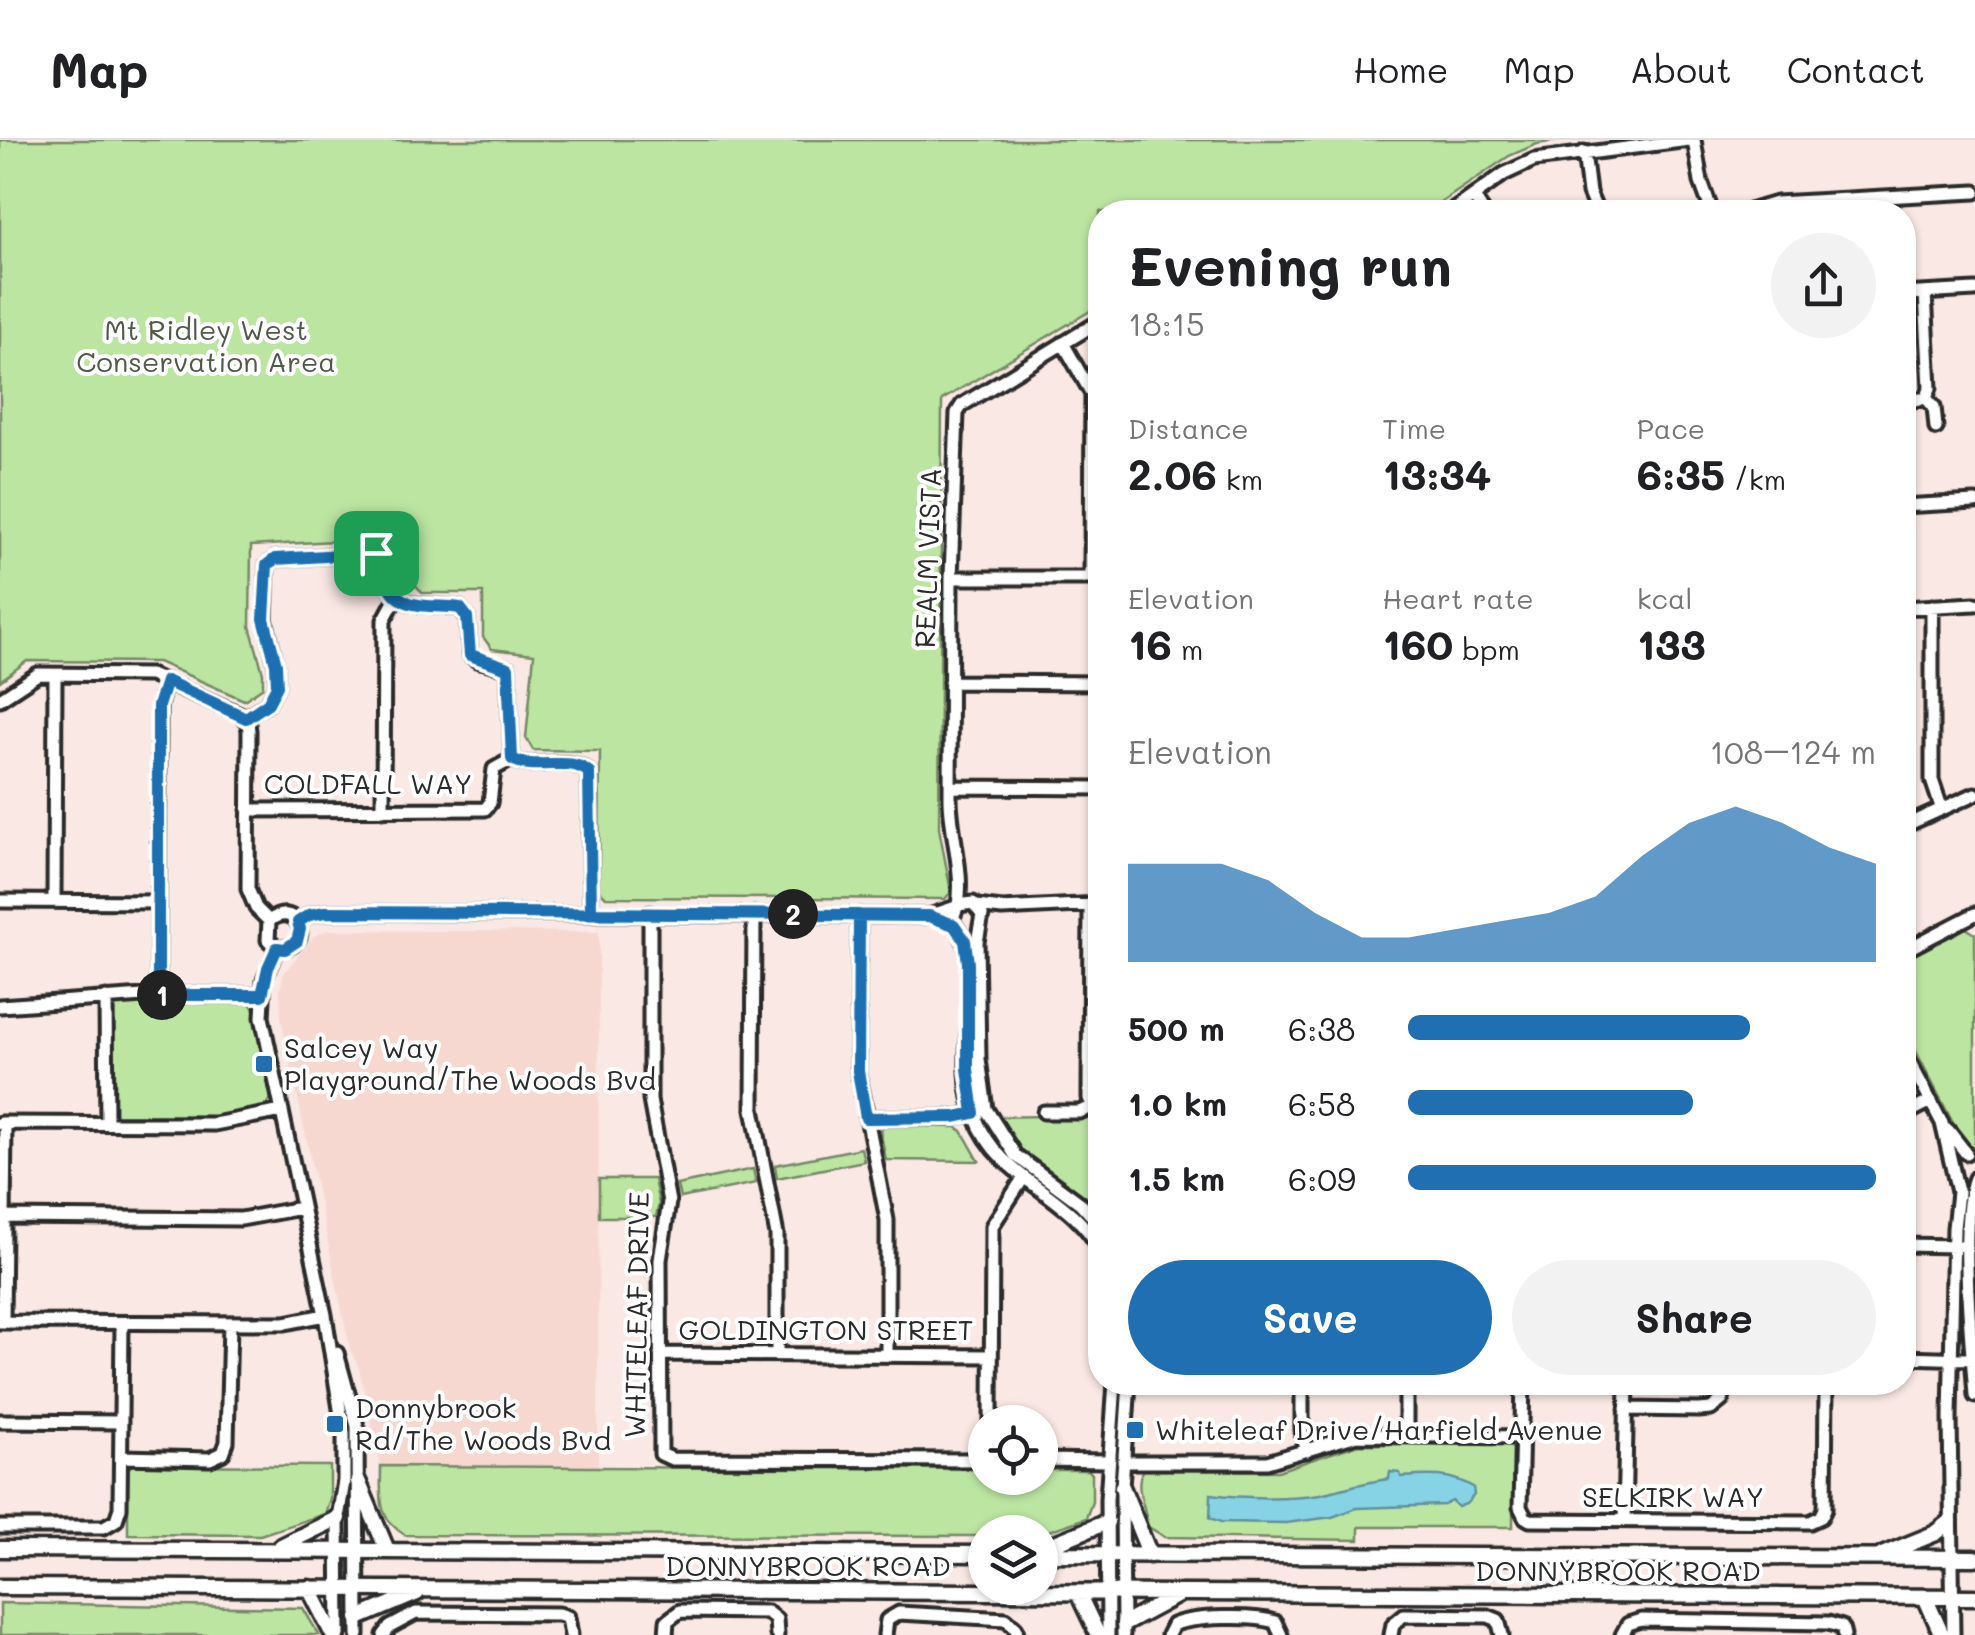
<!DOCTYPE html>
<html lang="en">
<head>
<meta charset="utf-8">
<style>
	body { margin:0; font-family:Mali,sans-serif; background:#f2f2f2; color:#202124; height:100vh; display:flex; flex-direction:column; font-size:38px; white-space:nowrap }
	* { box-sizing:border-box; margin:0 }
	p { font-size:32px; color:#757577 }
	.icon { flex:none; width:55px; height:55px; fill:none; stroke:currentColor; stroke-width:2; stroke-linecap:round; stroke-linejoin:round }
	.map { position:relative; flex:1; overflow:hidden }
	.sheet { position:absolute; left:1088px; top:60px; width:828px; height:1195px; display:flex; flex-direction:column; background:#fff; border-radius:40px; box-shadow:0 2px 8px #0004 }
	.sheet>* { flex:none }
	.controls { position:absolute; left:968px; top:1265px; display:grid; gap:20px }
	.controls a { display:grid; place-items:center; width:90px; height:90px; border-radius:50%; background:#fff; box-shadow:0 2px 8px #0004; font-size:50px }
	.pin { position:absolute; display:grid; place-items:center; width:85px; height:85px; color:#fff; margin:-42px; border-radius:20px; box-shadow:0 5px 15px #0006 }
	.km { position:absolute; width:50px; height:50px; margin:-25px; border-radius:50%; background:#222; color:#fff; font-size:28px; line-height:50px; text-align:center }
	.round { display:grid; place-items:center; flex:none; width:105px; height:105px; border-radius:52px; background:#f2f2f2 }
	.summary { display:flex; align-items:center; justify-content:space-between; height:170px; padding:0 40px }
	h1 { font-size:55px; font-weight:700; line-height:75px }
	.metrics { display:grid; grid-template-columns:repeat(3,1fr); gap:15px; height:170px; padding:10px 40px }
	.metrics div { display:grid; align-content:center }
	.metrics b { font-size:42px; font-weight:700 }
	.metrics small { font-size:28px; font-weight:400 }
	.metrics p { font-size:28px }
	.chart { height:280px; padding:20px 40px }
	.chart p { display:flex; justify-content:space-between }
	.chart svg { width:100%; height:180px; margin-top:10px; fill:#1f6fb2; opacity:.7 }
	.button { display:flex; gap:20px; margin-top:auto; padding:20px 40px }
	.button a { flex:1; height:115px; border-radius:60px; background:#1f6fb2; color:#fff; font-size:40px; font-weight:700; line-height:115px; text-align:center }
	.button a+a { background:#f2f2f2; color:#202124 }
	ul { padding:0 40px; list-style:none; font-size:32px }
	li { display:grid; grid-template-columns:160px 120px 1fr; align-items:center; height:75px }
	li i { height:25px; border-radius:12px; background:#1f6fb2 }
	header { display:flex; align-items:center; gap:60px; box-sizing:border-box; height:140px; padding:0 50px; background:#fff; border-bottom:2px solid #e0e0e0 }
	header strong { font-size:48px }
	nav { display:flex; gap:55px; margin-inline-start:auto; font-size:35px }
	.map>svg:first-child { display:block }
</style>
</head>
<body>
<header>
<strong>Map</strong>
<nav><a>Home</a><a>Map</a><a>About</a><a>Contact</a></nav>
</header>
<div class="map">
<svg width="1975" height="1495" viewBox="0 0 1975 1495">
	<rect width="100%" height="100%" fill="#fae8e4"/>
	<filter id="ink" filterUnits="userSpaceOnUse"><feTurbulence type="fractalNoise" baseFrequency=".01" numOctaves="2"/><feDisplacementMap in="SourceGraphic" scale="20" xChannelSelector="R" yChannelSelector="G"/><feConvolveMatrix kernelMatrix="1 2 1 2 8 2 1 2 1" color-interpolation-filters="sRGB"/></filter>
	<g filter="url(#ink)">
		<path fill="#f6d8d1" d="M328,790L599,792L598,1327L381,1326L359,1228L350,1209L281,877L280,849L284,833L313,797Z"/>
		<path fill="#bce5a2" stroke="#748866" stroke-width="2.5" d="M0,0H1562L1537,4L1509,16L1427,72H1100V165L942,260L939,688L951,752L945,759L606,757L599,750L600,611L533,610L526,598L534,514L492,509L483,497V453H423L400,429L399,397L251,406L250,486L263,533V547L244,560L158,522L27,521L0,541Z
			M1963,786L1975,794V1008L1967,1006L1952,989L1953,983L1903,886V817Z
			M153,860L249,862L254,869L271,959C254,988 153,978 120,978L111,971L112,871L120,862Z
			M1100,975V1076C1065,1037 1024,1026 996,977Z
			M884,986L956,987L962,991L979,1021L886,1020L880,990Z
			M861,1008L864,1021L777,1038L775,1025Z
			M753,1029L756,1043L680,1058L677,1045Z
			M599,1039H654L659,1064L656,1077H599Z
			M1359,1304L1509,1305L1513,1309V1387H1359V1400L1165,1397L1147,1386C1147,1367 1133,1349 1143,1330L1278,1331Z
			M132,1325L330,1326V1359L325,1374L260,1395L128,1394V1329Z
			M381,1326L985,1329V1338H1040V1330H1088L1092,1334V1362L1086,1378L1040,1394L985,1392V1396L405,1395C376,1377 381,1358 381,1326Z
			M0,1463L303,1468L319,1495H0Z"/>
		<path fill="#87d3e6" stroke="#62909b" stroke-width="2.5" d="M1390,1332L1400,1333L1401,1337C1428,1335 1448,1333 1473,1347L1474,1355L1466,1364L1458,1367L1452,1361L1444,1365L1357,1368L1332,1377L1286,1383L1221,1382L1210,1378L1211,1354C1242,1358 1289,1359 1320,1354C1344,1349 1363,1342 1389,1339Z"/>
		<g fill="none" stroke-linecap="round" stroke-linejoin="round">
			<g stroke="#2b2b2b" stroke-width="19">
				<path id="minor" d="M1694,0L1701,42L1712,72
					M1584,12L1589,53L1597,72
					M1474,56L1483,72
					M1451,72L1504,34L1534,20L1689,0
					M1746,72L1776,63L1975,52
					M1925,153L1930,248L1926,258L1934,267L1936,288
					M1902,154L1975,150
					M1063,203L1092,254L1091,438
					M1902,262L1926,258
					M1902,366L1975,362
					M951,438H1100
					M1932,466V640L1941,667
					M1902,468L1975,464
					M950,542L1100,543
					M0,559L38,534L150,535L240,574L248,583L249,591L248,749L256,768L269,781
					M245,578L268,563L277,546L276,525L265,479L267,425L275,419L376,413C386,422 383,431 388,442C400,473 435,463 460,468L467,477L470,515L477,520L508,528L512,619C535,632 569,614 589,632L591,773
					M950,647L1100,648
					M248,670L485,669L490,663L494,629L512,619
					M383,670L384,480L397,456
					M1902,687L1975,654
					M0,761L158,762
					M54,761L55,535
					M1090,764L1089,958L1093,967
					M958,765C964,729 950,693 950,657L951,438L957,273L962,265L1100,181
					M977,766L1002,769L1100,764
					M650,773V960L669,1062L660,1120L661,1314L672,1319L985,1320
					M754,774L753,969L777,1095V1214
					M859,775L858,931L887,1080V1215
					M269,781C301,757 315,811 277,808
					M269,781L268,800L277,808
					M298,782L309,775L325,772L929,776L956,767
					M277,808L264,840L262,877L325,1175L344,1294V1341L338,1378L339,1495
					M1902,812L1975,774
					M158,855L159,566L166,541
					M106,858L107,983
					M0,866L158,855H262
					M1902,907L1942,983L1958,1052L1954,1088L1950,1277L1953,1495
					M1044,972H1079L1093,967L1100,969
					M1902,976L1931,961
					M866,978L955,977L974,973
					M0,983L214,984L282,971
					M1948,990L1966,1013
					M1975,1038C1958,1080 1972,1206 1975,1256
					M4,1077L241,1079L301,1068
					M1100,1085L1080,1063L1015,1015L986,969L979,919L977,802L982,775L973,763L958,765L952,780C957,790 964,797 966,807C980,862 955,922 975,976C999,1041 1069,1052 1100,1109
					M1902,1105L1958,1106
					M0,1182L285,1183L325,1175
					M3,1182L5,983
					M337,1213L357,1286L358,1495
					M660,1214L991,1216
					M1902,1217L1973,1219
					M1302,1242V1295L1307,1311
					M1523,1242L1520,1367L1525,1377L1530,1380L1810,1382L1821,1377L1825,1369L1826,1242
					M1626,1269L1699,1270L1711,1269L1722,1260L1725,1242
					M0,1281L121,1282
					M991,1282L992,1086L1024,1037
					M1406,1296V1242
					M121,1317L210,1319L223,1313L227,1302L230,1183
					M1040,1320L1109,1321
					M1123,1322H1267L1357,1295L1522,1297
					M1624,1381L1627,1242
					M0,1387H104L116,1380L120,1368L122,1183
					M384,1495L390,1487L416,1473L559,1474L568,1477L571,1495
					M666,1495L667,1481L680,1471L767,1472L776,1479L777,1495
					M885,1495L887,1480L899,1473L1006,1479L1016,1488L1017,1495
					M1108,1495L1107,1359L1115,1242
					M1123,1495L1122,1347L1129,1242
					M1168,1495L1173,1485C1193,1476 1254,1475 1275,1482L1281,1495
					M1391,1495L1393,1484L1404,1475L1488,1476L1498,1480L1502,1495
					M1622,1495L1628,1484L1641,1480L1828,1483L1842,1487L1844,1495"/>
			</g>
			<g stroke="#2b2b2b" stroke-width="21">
				<path id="major" d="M358,1341L387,1410
					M1122,1347L1150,1415
					M281,1406L338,1378
					M0,1409L985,1414
					M1040,1409L1107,1382
					M1040,1414L1975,1418
					M1882,1415L1936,1393L1950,1382
					M0,1447L1975,1457
					M309,1448L333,1495
					M1078,1453L1098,1495
					M1925,1457L1942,1495
					M358,1478L417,1453
					M1124,1484L1178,1455"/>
			</g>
			<use href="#minor" stroke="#fff" stroke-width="11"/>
			<use href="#major" stroke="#fff" stroke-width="14"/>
		</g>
	</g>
	<g fill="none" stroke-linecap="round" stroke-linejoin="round" filter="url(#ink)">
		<g stroke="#fff" stroke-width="20">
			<path id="route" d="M376,413L275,419L267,425L264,479L276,524L277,546L268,563L246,578L166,541L158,566V855H262L268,828L277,808L285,809L297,801L300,789L298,782L309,775L325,772L859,775L858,931L866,978L955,977L974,973L968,929V823L965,801L954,785L929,776L591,773L589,632C569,615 535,632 512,619L508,528L470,515L467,477L460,468C435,464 399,473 388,442C383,431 386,422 376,413"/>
		</g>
		<use href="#route" stroke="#1f6fb2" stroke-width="12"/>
	</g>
	<g fill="#1f6fb2" stroke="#fff" stroke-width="4">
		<rect x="254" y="914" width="20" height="20" rx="5"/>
		<rect x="325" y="1274" width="20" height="20" rx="5"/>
		<rect x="1125" y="1280" width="20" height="20" rx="5"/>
	</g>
	<g text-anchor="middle" stroke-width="8" stroke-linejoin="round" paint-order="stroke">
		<g font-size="28" fill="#4f5a49" stroke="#fff">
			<text x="206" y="200">Mt Ridley West<tspan x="206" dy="32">Conservation Area</tspan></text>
		</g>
		<g font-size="28" fill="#2b2b2b" stroke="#fff">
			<text transform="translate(928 418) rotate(-88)" y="10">REALM VISTA</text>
			<text x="368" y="654">COLDFALL WAY</text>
			<text transform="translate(637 1175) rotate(-89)" y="10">WHITELEAF DRIVE</text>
			<text x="826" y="1200">GOLDINGTON STREET</text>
			<text x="1673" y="1367">SELKIRK WAY</text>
			<text x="808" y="1436">DONNYBROOK ROAD</text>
			<text x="1618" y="1441">DONNYBROOK ROAD</text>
		</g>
		<g font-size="28" fill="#2b2b2b" stroke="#fff" text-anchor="start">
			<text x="284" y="918">Salcey Way<tspan x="284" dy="32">Playground/The Woods Bvd</tspan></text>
			<text x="355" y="1278">Donnybrook<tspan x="355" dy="32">Rd/The Woods Bvd</tspan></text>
			<text x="1155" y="1300">Whiteleaf Drive/Harfield Avenue</text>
		</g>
	</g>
</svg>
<div class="controls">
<a><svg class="icon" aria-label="locate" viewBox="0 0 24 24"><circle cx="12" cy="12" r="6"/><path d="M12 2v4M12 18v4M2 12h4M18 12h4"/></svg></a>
<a><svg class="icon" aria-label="layers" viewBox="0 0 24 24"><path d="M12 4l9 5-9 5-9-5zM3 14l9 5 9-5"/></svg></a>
</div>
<div class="pin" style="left:376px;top:413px;background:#1e9e55"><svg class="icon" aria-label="arrive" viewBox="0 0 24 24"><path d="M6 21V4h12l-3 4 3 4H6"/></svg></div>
<b class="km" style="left:162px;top:855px">1</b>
<b class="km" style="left:793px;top:774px">2</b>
<section class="sheet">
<div class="summary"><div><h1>Evening run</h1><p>18:15</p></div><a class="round"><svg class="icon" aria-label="share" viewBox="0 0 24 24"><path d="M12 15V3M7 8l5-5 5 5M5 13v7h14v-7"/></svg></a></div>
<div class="metrics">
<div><p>Distance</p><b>2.06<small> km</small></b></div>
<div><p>Time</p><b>13:34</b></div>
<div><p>Pace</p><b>6:35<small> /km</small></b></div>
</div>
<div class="metrics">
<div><p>Elevation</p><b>16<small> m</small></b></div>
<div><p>Heart rate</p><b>160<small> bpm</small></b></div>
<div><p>kcal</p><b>133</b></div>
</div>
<div class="chart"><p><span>Elevation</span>108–124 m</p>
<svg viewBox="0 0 160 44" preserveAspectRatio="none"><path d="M0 44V20L10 20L20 20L30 24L40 32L50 38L60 38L70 36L80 34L90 32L100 28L110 18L120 10L130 6L140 10L150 16L160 20V44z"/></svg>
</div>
<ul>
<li><b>500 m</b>6:38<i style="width:73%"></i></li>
<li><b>1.0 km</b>6:58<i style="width:61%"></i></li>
<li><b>1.5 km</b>6:09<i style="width:100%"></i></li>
</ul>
<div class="button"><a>Save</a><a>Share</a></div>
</section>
</div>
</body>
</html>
